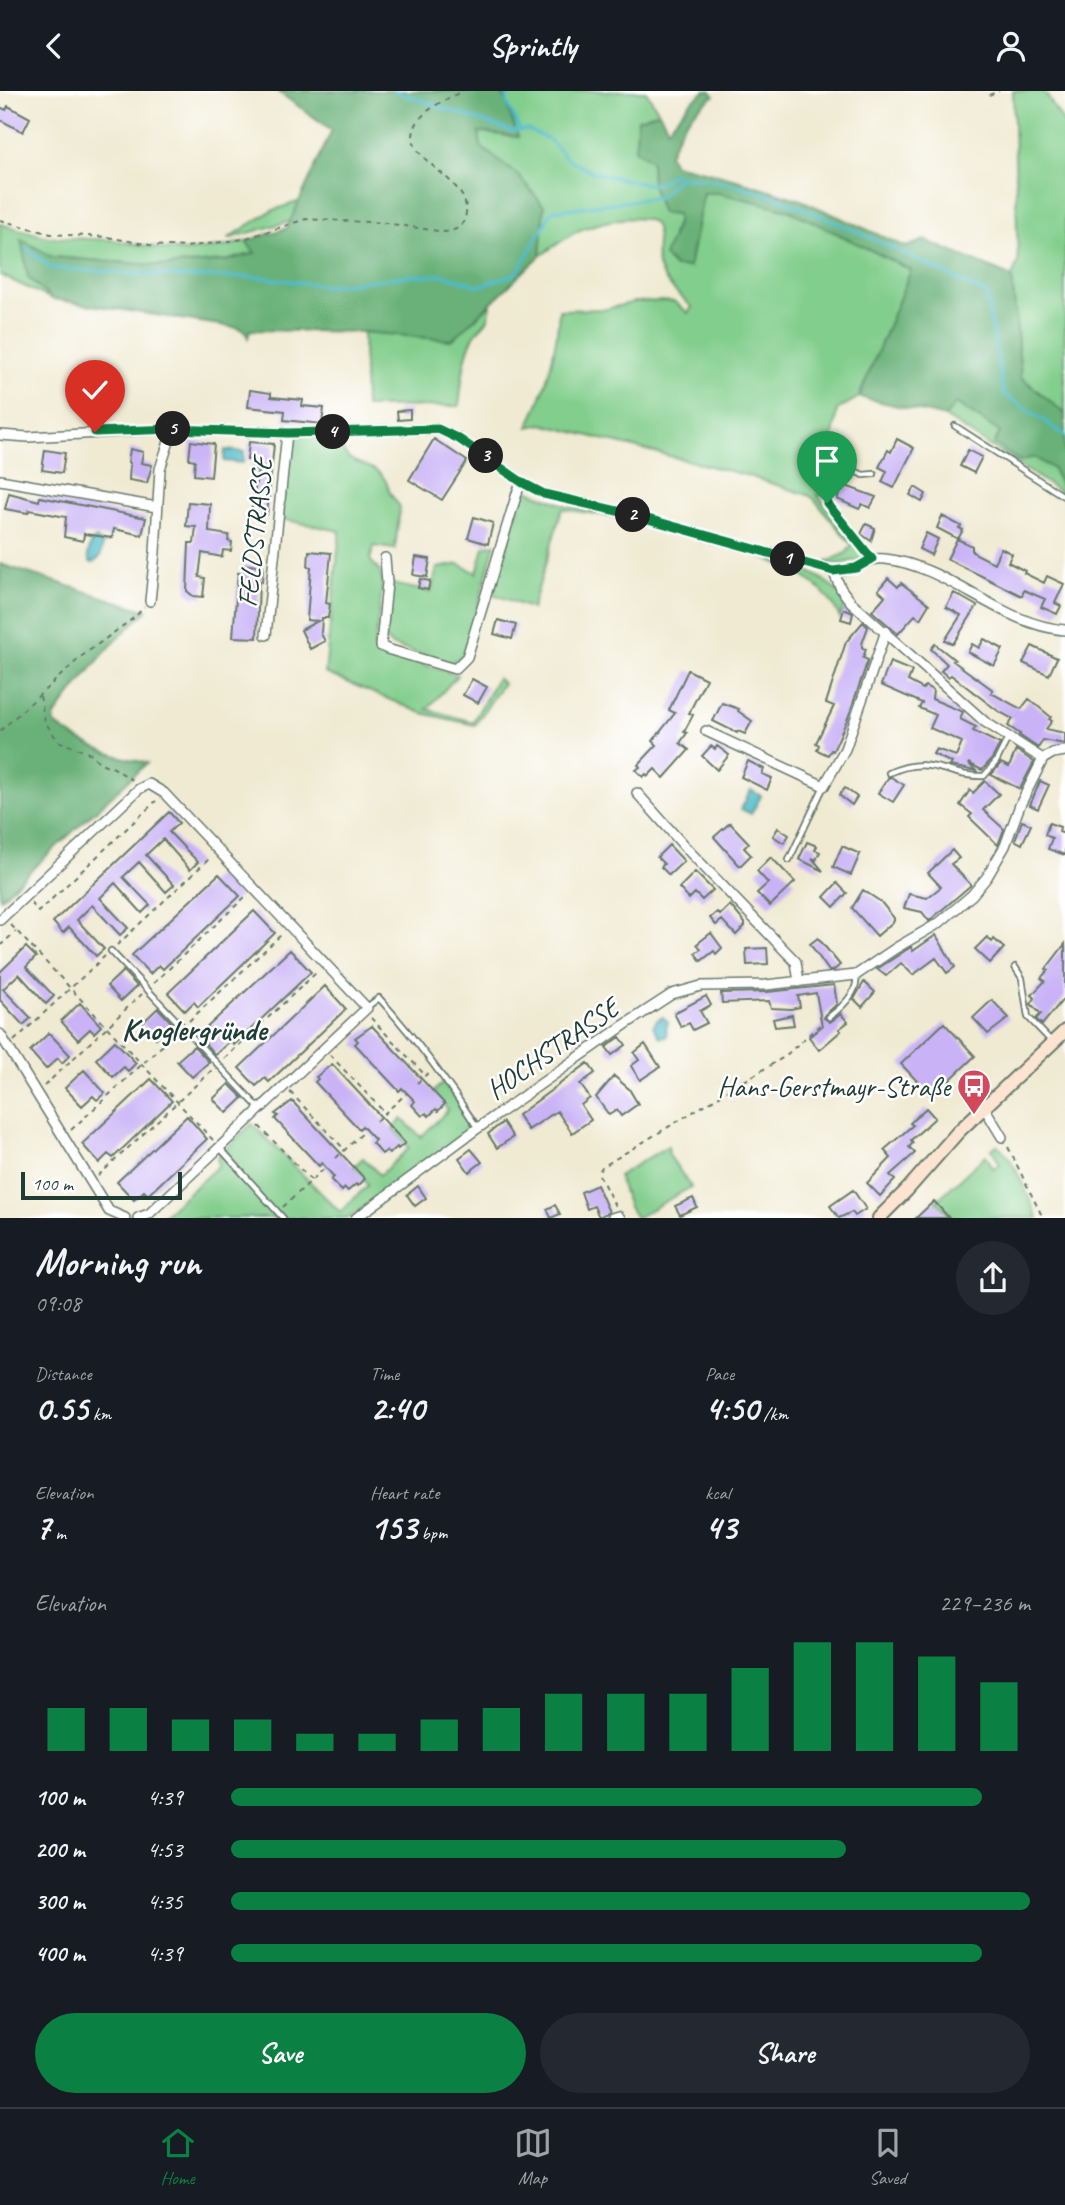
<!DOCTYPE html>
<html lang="en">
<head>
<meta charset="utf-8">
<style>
	body { margin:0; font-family:Caveat,sans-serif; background:#242831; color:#f1f3f6; height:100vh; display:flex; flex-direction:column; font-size:26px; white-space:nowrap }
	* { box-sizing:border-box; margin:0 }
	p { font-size:23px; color:#9ea1a6 }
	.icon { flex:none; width:38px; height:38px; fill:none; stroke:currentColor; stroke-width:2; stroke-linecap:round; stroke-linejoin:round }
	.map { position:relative; height:1127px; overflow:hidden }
	.panel { display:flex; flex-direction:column; background:#171b24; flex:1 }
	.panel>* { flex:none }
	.scale { position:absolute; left:21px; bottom:18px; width:161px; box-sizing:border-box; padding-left:7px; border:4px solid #1f3d34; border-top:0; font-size:19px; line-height:24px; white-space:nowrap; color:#1f3d34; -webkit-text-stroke:5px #fff; paint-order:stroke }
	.pin { position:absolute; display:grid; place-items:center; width:60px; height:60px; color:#fff; margin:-72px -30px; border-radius:50% 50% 50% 0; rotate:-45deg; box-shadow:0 0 7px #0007 }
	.pin .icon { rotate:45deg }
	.km { position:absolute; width:35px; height:35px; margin:-18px; border-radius:50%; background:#222; color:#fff; font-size:19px; line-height:35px; text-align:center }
	.round { display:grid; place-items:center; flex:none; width:74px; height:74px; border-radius:37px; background:#242831 }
	.overview { display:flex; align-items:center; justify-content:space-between; height:119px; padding:0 35px }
	h1 { font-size:38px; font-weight:800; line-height:52px }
	.stats { display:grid; grid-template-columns:repeat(3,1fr); gap:10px; height:119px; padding:7px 35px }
	.stats div { display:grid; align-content:center }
	.stats b { font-size:35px; font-weight:800 }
	.stats small { font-size:19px; font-weight:400 }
	.stats p { font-size:19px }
	.chart { height:196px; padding:14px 35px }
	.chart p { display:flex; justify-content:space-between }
	.chart svg { width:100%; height:126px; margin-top:7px; stroke:#0b8043; stroke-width:6 }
	.primary-button { display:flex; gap:14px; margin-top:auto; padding:14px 35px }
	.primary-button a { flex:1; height:80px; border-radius:42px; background:#0b8043; color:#fff; font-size:28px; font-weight:800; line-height:80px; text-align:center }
	.primary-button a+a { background:#242831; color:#f1f3f6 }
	ul { padding:0 35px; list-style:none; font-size:23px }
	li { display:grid; grid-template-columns:112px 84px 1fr; align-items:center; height:52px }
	li i { height:18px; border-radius:9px; background:#0b8043 }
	header { display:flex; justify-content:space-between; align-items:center; height:91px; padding:0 35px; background:#171b24; font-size:32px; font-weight:800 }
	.tabs { display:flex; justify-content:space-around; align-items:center; height:98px; border-top:2px solid #363941; background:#171b24; font-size:19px; color:#9ea1a6 }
	.tabs a { display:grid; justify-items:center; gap:4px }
	.tabs .on { color:#0b8043 }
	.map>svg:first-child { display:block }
</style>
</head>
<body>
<header><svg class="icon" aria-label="back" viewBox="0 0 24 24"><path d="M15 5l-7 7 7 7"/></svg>Sprintly<svg class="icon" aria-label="person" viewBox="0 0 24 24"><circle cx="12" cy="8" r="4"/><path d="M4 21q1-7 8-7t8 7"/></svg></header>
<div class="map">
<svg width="1065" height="1127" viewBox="0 0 1065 1127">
	<rect width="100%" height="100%" fill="#fff"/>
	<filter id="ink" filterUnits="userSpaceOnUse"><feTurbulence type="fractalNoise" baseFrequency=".0143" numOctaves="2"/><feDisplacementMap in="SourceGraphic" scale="14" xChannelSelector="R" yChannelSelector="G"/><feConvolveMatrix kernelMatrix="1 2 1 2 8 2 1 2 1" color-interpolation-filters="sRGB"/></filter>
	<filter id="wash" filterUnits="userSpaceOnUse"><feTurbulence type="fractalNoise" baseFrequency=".00686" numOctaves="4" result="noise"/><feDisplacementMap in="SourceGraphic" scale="28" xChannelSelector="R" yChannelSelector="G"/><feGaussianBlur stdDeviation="1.57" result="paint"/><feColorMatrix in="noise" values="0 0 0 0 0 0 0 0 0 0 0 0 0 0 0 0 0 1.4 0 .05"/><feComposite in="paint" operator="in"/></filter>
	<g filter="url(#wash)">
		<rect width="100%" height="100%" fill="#f0ead2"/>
		<path fill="#82ce8c" stroke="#508660" stroke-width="2" d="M502,0H646L659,21L638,28L651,69L652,94L677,122V132L672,142L689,176L704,101C778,104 847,147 912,180L859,306L837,319L824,404H817L862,458L864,462L862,468L839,473L825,472L846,462L852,454L814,408L808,404L745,384L542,333L528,336C546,299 557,260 559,219L607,218L634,211L666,210L675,211L688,222L692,216C678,203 660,189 657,170C655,160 659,147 656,137C649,117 590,133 576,141C564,148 552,157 540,165L543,115L518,84L481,56L479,41L518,46Z
			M1013,0H1044L1065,34V323L1021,286L1012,186L1018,171Z
			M300,110L291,130L227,148L271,120Z
			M0,133L48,146L112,149L163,158L187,160L227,155L246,150L256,162L225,170L166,175L52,166L22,149L28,186L52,208L0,184Z
			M491,213C488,238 483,229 473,247C463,266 462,293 459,315L365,316L363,241L452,249Z
			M955,312L1000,341L995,353L1019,370L1034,366L1053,378L1065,404L945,326Z
			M298,345L340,346C342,379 369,368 383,386C387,390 388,397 390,402C393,407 397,411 400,416L395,458L374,455L370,469L378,478L383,491L374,558L458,584L427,618L473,631L497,587L503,592L475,634L422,622L325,582L340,440L281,428L289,353Z
			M524,398L567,415L628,428L562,418L532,518L493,503Z
			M698,449C749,461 812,467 846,510L840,527C817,473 749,463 698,449Z
			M495,453L466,558L460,567L449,572L391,554L384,547L392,493L431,501L437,477L459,473L477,482L484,456Z
			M444,991L463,1016L472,1036L466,1043L349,1127H160L218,1075L217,1066L252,1033L340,1121L368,1094L353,1076L363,1067L380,1084L409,1057L393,1038L402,1028L421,1046L448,1019L433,1001Z
			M997,1054C1013,1063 1029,1109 1038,1127H953L936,1110L986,1064L993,1077L1000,1073L992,1058Z
			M668,1055L669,1064L691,1096L636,1127L629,1116L618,1085Z"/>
		<path fill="#69b178" stroke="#447756" stroke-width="2" d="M277,0H502L518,46L479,41L481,56L518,84L544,115L540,165L452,249L363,241L250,239L248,247L245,240L239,237L52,208L28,186L21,148L52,166L166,175L225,170L255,162L246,150L287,137L332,39Z
			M705,0H711L714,5C687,25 682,33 669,63L674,73L721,84L801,109L906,156L925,149L1012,186L1021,286L1065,323V400L1053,378L1034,366L1020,370L994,353L1000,341L956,312L945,326L859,306L911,179L789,119L719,102H703L689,176H675L664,165L677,133V123L662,122L652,94L651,69L635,58L638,28L659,21L668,37L691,11Z
			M0,473L147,520C111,550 82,588 54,626L55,633C83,655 113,665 147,672L0,808Z"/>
		<path fill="#4ebbc7" stroke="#367c7e" stroke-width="2" d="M225,359L244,361L243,372L224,370Z
			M96,448L103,453L100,466L93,472L90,471L88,464L91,451Z
			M751,699L761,705L751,723L741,718Z
			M663,926L668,931L666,938L667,945L660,946L653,935L657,929Z"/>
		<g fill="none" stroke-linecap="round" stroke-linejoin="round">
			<path stroke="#4ebbc7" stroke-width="3.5" d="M394,0L511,40L528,39L550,49L567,68L592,81L608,85L645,93H657L674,82L679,86
				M507,0V12L519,37
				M26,157L52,177L185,186H258L327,195L407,185L444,184L480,195L517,182L552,120L659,106L679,86C737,88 780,107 832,130C885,152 935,177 986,203L1004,303L1065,344"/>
		</g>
		<g id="blocks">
			<path fill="#c9b3f6" d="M8,15L30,27L23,41L0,29V16L6,19Z
				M250,299L271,302V306L303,309L302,315L324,317L322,333L284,329L285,320L248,316Z
				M410,319V328L398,329L397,320Z
				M434,348L467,370L442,409L409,389Z
				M897,348L914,357L894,397L882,391L887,380L879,376L888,359L891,361Z
				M191,350L214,353L211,386L194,384L195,369L189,368Z
				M249,351L274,353L267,424L251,423L258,379H252L253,369H247Z
				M130,358L143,361L141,372L152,374L147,392L129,389L130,372L128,371Z
				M45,359L65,362L62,382L42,379Z
				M968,359L982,366L974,382L960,375Z
				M843,394L876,406L870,417L862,413L859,418L837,408Z
				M915,396L926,403L922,411L910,404Z
				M9,402L39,410L40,406L146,427L142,444L114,438L112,447L84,443L83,450L64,446L66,426L29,419L28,422L5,418Z
				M188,411L210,413L209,441L229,444L228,450L232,451L231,460L223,459L222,466L202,462L199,486L205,487L203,506L193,505L187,500L189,452H194L196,436L186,435Z
				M942,425L961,435L959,437L963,439L958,448L937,437Z
				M474,426L493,432L488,453L468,447Z
				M866,433L875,437L871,450L861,443Z
				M926,442L938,448L931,464L919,458Z
				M957,448L972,455V461L994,472L1001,457L1012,463L1008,471L1025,480L1024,482L1044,492L1047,485L1064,493L1055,512L1061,515L1057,523L1041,516L1045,508L1024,499L1022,505L947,468Z
				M309,460L331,462L326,512L330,513L328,527H322L321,543L325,550L310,558L301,539L318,530L307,529L311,476H308Z
				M416,466L430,468L427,486L413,484Z
				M244,474L263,475L262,491L259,490L257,547L233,546L238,482H244Z
				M888,487L898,496L901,492L929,513L920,528L915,524L898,543L872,520L885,505L878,499Z
				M420,488L430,490L428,499L418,497Z
				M954,502L977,515L953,553L945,549L961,524L946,516Z
				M844,518L853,522L851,531L841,528Z
				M498,529L516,534L512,548L494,543Z
				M863,531L868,536L862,553V557L866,558L863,567L868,569L848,627L833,660L831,659L828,664L817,659L819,654L816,652L834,615L826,612L846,551Z
				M984,548L1003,558L994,575L968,561L972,553L979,557Z
				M935,553L955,569L953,570L993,599L991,602L1021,618L1029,608L1051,626L1049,628L1052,630L1046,638L1065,642V653L1043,649L1038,657L1019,644L1020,643L1008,635L1013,628L998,620L951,584L948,586L941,580L947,573L931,558Z
				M1032,555L1057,567L1049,584L1023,572Z
				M890,571L912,580L908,590L923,598L925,595L933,599L932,608L963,621L960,628L976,636L973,640L1000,653L992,668L982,679L968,672L976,680L950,675L952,672L933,663L936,658L956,665L962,651L930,637L936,624L919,617L922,612L881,594Z
				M688,579L706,588L689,622L693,624L684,641L687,642L680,652L689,659L664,687L655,678L648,685L646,683L643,686L636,679L640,676L638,674L657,654L653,650L675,622L669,619Z
				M472,588L487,596L478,612L463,604Z
				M722,612L739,618L738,620L752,630L745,643L738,640L737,642L713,630Z
				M711,655L715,658L717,655L729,664L717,679L702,665Z
				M1016,659L1034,671L1020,698L991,684L1001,672L1009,676Z
				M748,670L764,678L762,683L772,687L767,699L741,686Z
				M891,686L904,694L893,711L878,702L888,687Z
				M985,690L999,703L983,719L1004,738L998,754L969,726L972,723L960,714L970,699L973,702Z
				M1040,690L1049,694L1038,718L1030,714Z
				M845,697L857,706L852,714L839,704Z
				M169,721L179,732L169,741L198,771L190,779L163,748L146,764L174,794L166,801L139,771L123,786L150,814L142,822L115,792L100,807L128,837L120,844L92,814L77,829L104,858L96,865L69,836L63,842L53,831Z
				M1022,730L1031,734L1022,753L1015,749Z
				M730,732L749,752L744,757L751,764L740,775L714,746Z
				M1049,732L1060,736L1059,741L1065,743V764L1048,758L1052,747L1045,744Z
				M778,737L789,744L784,752L773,745Z
				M807,751L817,755L815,759L820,761L816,769L812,767L823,780L799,768Z
				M669,754L684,770L669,784L661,776L664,773L657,766Z
				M842,755L860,763L851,784L833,776Z
				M952,759L959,767L951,773L971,794L929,830L922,821L904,817L909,803L927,807L941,796L928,782Z
				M771,766L795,791L770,815L757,802L768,792L757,780Z
				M695,781L713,799L702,809L695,802L689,808L679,797Z
				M219,783L240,805L163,878L159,874L150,883L132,864Z
				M837,792L847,802L834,816L824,806Z
				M863,799L881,811L894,827V830L877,845L852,817Z
				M730,814L745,832V835L736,844L722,829L716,834L710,827L717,821L720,824Z
				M254,820L275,842L198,916L194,911L185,920L168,902Z
				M711,842L722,857L716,863L714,860L701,870L695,862L701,858L697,853Z
				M936,844L955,876L947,882L936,867L913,884L901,872L886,885L877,878L911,856L913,860Z
				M987,846L992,851L994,848L1004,857L990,872L975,858Z
				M818,847L840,874L833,880H829L810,853Z
				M1065,853V906L1042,934L1036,928L1041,923L1031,913L1035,907L1032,904L1045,890L1041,887L1048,879L1046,878Z
				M26,856L36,866L26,876L54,905L46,913L19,883L3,898L31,927L23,934L0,909V881Z
				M767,857L768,873L747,874L746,858Z
				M290,859L311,881L234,954L230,950L215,964L201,948L206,943L203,940Z
				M123,880L137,895L121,910L107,895Z
				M864,891L875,901L862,916L854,908Z
				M834,894L837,913L826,923L824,927L830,931L841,923L848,931L839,938L841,940L819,959L809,946L822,935L816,902L798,905L800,916L791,918L771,917L769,910L722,912L721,902L767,901Z
				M325,895L346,918L269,991L265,987L256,995L239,977Z
				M706,905L711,914L700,920L707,932L693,939L689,932L681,936L674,922Z
				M992,909L1009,927L988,943L973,927Z
				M80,912L101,935L94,942L90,938L78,949L61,930Z
				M158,917L172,932L156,947L142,932Z
				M792,924L794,934L775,936L773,928Z
				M944,932L975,965L932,1006L901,973Z
				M372,935L445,1013L438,1020L436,1018L429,1025L426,1022L422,1025L412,1014L415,1010L402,997L399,1000L355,953L358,950L355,947Z
				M49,942L70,964L62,972L58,967L46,978L30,960Z
				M620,946L626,954L612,964L606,956Z
				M115,950L136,972L128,980L124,976L113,986L96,968Z
				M645,953L660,976L640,989L631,975L639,969L634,962Z
				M194,955L209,971L192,986L177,970Z
				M588,972L595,982L580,993L590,1007L581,1014L591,1029L572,1042L557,1020L528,1039L518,1024Z
				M332,973L405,1052L398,1058L397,1056L389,1063L386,1060L382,1063L372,1052L375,1049L362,1035L359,1038L315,991L318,988L316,986Z
				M84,979L105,1002L97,1009L93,1005L82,1015L65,997Z
				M614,985L629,998L638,1013L621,1025L617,1019L609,1024L596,1006Z
				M151,988L172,1010L113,1067L108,1063L99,1072L82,1053Z
				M229,993L243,1007L227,1022L213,1008Z
				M292,1010L365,1088L358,1095L356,1093L348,1100L345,1097L342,1100L331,1089L334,1086L322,1072L319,1075L275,1028L278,1025L275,1023Z
				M926,1017L935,1027L911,1049L913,1052L909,1056L915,1062L890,1084L895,1089L880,1105L867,1092L891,1067L884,1059L913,1034L910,1032Z
				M187,1025L207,1048L148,1104L144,1100L134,1109L117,1091Z
				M503,1031L513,1046L497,1057L488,1043Z
				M471,1058L482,1071L469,1081L459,1067Z
				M597,1094L609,1121L599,1126L594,1115L587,1118L581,1101Z
				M418,1095L426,1107L415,1115L407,1104Z
				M853,1099L866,1118L855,1125L852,1121L839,1127L830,1115Z
				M693,1107L697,1116L680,1124L675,1115Z
				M934,1110L949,1127H916Z
				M555,1114L560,1123L551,1127L547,1118Z"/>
		</g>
	</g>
	<g filter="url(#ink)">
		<use href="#blocks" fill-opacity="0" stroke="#687a6b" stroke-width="2"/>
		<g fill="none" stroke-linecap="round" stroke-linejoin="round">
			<g stroke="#687a6b" stroke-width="8">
				<path id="lane" d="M955,335L1065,406
					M827,411L835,370L863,384L874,383
					M889,682C932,662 947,687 984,685L996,671L1008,647
					M789,769L824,695
					M111,860L259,1017
					M1015,876L1022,887L1028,926L1051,950
					M367,916L379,907C416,948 447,990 477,1036
					M829,926C841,917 859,901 856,885
					M220,1057L283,1127"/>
			</g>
			<g stroke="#687a6b" stroke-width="12">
				<path id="street" d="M0,344L28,346L173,338L287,342L438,338L459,348L523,392L544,403L630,423L833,480C840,480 848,479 854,477C865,473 872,466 885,468C950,475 1000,534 1065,539
					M0,389L157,416
					M827,412L872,468
					M385,467L387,492L381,555L387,558L455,578L467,566L518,399L523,392
					M833,480L841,498L851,511L985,631L1043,668
					M150,510L155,461L160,378L173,338
					M266,544L287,342
					M706,640L824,695L845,658L886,540
					M637,702L685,756L796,871L799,891
					M0,829L139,698L149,693L164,702L367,917L149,1123L138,1127
					M0,943L109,1120L125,1127
					M984,1016L1002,1046
					M356,1127L478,1037L626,933L672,903L701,895L766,894L856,884L896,857L939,832L972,804L987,786L1005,755L1020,714L1043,668L1053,662L1065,660
					M612,1127L618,1125L620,1127"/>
			</g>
			<g stroke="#687a6b" stroke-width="16">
				<path id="secondary" d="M879,1127L907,1099L958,1041L1065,940"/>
			</g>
			<path stroke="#687a6b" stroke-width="2" stroke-dasharray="5 5" stroke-linecap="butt" d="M989,4L999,0
				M0,129L51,143L107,146L150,154L186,156L244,148L306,128L386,132L444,141C454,140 462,137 465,127C475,92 414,73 413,47C413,21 445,10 462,0
				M40,605L45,631L58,650L91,663L100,672L114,677L132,689
				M0,640L82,565L135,526L144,516
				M31,812L38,821L156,710
				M11,834L213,1049
				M117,854L210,767
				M0,855L16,840
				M154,892L246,805
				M371,927L425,984
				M189,930L282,843
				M14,950L105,865
				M330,964L385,1022
				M224,968L317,881
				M417,992L428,982
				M44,995L142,903
				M290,1001L345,1059
				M376,1030L407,1002
				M259,1035L312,1090
				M71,1039L177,941
				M1008,1056L1043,1127
				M336,1067L366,1039
				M98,1085L212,979
				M615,1115L598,1082L602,1076L784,966L823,931
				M283,1116L326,1076"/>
			<use href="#lane" stroke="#fff" stroke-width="4.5"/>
			<use href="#street" stroke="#fff" stroke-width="9"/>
			<use href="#secondary" stroke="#fde4d1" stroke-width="12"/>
		</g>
	</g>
	<g fill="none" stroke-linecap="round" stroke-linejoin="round" filter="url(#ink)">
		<g stroke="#fff" stroke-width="14">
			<path id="route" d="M95,341L173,338L288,342L438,338L459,348L523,392L544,403L630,423L833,480L856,477L872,468L827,412"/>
		</g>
		<use href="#route" stroke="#0b8043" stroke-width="9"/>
	</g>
	<defs>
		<g id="bus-pin" transform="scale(1.75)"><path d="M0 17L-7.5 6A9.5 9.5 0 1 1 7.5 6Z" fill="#d1495b" stroke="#fff"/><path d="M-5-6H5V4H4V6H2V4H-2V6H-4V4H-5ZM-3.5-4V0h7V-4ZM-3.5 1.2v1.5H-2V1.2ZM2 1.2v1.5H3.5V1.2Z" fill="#fff"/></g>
	</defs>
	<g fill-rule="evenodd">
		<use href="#bus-pin" x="974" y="995"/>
	</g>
	<g text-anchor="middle" stroke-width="5" stroke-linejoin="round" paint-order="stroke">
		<g font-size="28" fill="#1f3d34" stroke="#fff">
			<text transform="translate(254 441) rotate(-84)" y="10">FELDSTRASSE</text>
			<text transform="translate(552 957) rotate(-35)" y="10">HOCHSTRASSE</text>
		</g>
		<g font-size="28" fill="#1f3d34" stroke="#fff" text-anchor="end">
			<text x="950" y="1005">Hans-Gerstmayr-Straße</text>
		</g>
		<g font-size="30" font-weight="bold" fill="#1f3d34" stroke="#fff">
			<text x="194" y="949">Knoglergründe</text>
		</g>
	</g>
</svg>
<div class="scale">100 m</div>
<div class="pin" style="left:827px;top:412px;background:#1e9e55"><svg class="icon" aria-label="arrive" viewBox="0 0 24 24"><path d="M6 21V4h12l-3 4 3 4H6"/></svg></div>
<div class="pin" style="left:95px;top:341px;background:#d93025"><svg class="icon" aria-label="check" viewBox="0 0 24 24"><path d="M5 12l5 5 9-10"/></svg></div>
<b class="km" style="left:788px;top:468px">1</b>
<b class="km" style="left:633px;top:424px">2</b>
<b class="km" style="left:486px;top:365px">3</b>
<b class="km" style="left:333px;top:341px">4</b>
<b class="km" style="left:173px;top:338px">5</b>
</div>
<section class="panel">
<div class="overview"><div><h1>Morning run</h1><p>09:08</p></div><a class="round"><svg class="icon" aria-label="share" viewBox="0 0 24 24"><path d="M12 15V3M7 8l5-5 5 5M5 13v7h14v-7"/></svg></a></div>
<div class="stats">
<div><p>Distance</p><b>0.55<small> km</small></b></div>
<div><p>Time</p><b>2:40</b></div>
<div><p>Pace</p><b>4:50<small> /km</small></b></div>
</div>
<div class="stats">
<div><p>Elevation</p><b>7<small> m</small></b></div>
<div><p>Heart rate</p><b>153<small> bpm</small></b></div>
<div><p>kcal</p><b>43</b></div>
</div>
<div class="chart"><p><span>Elevation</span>229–236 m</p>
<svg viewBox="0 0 160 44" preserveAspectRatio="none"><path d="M5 44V29M15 44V29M25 44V33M35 44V33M45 44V38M55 44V38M65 44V33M75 44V29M85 44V24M95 44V24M105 44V24M115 44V15M125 44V6M135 44V6M145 44V11M155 44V20"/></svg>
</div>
<ul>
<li><b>100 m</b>4:39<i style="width:94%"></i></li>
<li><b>200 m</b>4:53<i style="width:77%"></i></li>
<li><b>300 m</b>4:35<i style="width:100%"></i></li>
<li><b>400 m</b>4:39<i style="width:94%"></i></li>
</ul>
<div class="primary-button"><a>Save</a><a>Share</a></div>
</section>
<nav class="tabs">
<a class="on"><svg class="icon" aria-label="home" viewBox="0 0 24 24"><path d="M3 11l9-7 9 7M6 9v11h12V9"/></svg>Home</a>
<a><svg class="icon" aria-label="map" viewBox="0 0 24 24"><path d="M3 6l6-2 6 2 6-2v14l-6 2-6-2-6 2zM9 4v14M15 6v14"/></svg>Map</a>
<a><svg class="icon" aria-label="saved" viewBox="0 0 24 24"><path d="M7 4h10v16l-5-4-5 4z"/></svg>Saved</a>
</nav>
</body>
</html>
